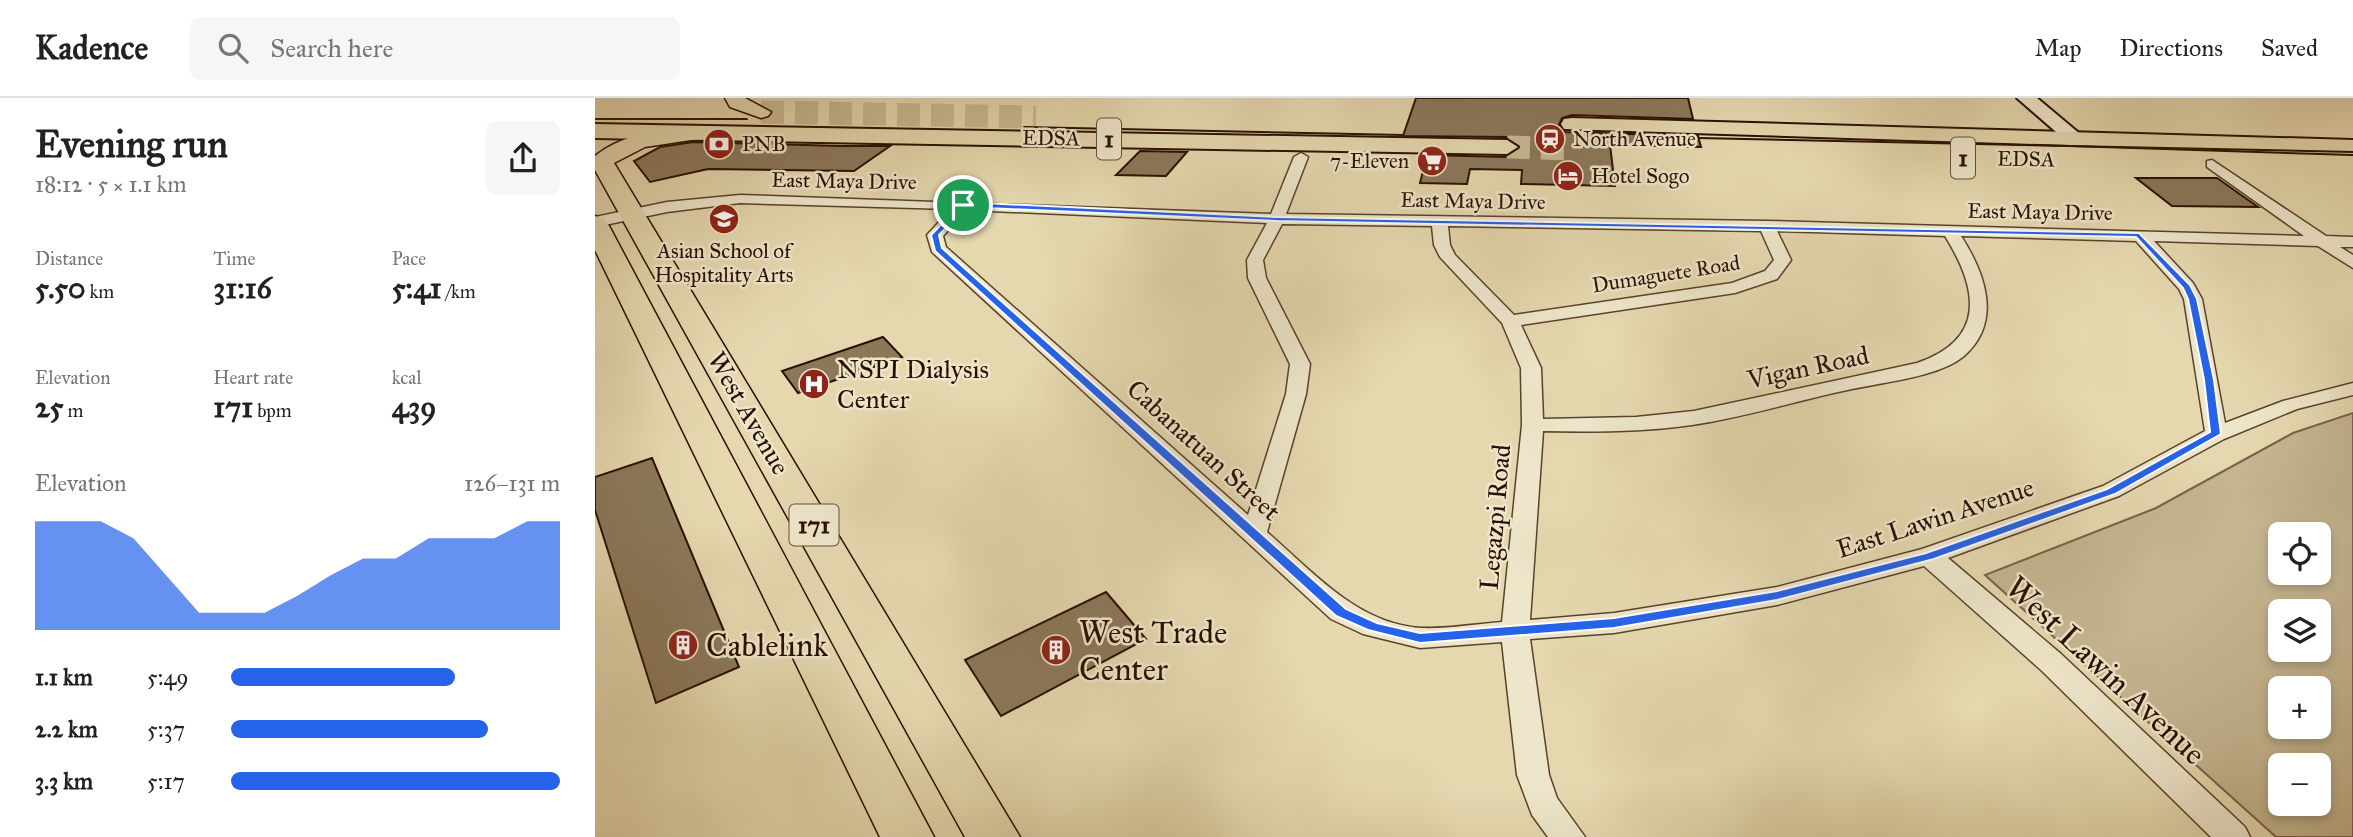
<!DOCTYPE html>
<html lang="en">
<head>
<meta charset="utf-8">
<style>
	body { margin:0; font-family:"IM FELL Great Primer",serif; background:#f6f6f6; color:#222; height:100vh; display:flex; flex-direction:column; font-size:26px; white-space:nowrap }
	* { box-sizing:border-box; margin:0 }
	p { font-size:23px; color:#767676 }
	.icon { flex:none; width:38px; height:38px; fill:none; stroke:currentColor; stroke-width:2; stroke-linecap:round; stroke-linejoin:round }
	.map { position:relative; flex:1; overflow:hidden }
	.sheet { display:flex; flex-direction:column; background:#fff; width:595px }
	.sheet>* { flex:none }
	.fabs { position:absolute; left:1673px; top:424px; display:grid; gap:14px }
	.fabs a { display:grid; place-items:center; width:63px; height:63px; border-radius:10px; background:#fff; box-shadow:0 4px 10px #0003; font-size:35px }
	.pin { position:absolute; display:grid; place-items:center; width:60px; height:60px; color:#fff; margin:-30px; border:4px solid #fff; border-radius:50%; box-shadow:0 2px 7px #0007 }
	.round { display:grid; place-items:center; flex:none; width:74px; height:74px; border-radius:10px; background:#f6f6f6 }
	.summary { display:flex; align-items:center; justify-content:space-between; height:119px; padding:0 35px }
	h1 { font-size:38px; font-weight:700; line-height:52px }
	.figures { display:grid; grid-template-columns:repeat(3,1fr); gap:10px; height:119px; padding:7px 35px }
	.figures div { display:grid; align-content:center }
	.figures b { font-size:30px; font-weight:700 }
	.figures small { font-size:19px; font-weight:400 }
	.figures p { font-size:19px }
	.chart { height:196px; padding:14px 35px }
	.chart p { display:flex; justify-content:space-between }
	.chart svg { width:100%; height:126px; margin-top:7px; fill:#2563eb; opacity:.7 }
	ul { padding:0 35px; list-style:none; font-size:23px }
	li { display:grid; grid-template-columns:112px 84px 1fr; align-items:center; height:52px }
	li i { height:18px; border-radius:9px; background:#2563eb }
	header { display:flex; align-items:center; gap:42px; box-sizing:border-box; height:98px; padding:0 35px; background:#fff; border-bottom:2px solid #e0e0e0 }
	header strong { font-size:33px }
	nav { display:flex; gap:38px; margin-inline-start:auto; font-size:24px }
	.search { width:490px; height:63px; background:#f6f6f6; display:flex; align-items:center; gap:18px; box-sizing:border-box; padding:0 24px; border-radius:10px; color:#767676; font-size:26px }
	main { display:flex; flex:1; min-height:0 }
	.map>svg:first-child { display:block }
</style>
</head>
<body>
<header>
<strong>Kadence</strong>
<div class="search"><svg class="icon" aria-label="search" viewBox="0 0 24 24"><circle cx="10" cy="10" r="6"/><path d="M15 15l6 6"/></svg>Search here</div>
<nav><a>Map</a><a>Directions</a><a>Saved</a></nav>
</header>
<main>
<section class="sheet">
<div class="summary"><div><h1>Evening run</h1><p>18:12 · 5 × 1.1 km</p></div><a class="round"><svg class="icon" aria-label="share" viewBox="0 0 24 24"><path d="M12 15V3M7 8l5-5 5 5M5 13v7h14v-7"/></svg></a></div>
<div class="figures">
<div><p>Distance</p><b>5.50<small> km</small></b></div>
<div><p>Time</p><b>31:16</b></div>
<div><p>Pace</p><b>5:41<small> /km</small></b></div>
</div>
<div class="figures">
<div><p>Elevation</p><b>25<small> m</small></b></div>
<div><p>Heart rate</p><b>171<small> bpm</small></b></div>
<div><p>kcal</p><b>439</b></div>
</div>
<div class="chart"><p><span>Elevation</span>126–131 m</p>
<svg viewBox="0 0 160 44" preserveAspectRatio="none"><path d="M0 44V6L10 6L20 6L30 12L40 25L50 38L60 38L70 38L80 32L90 25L100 19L110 19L120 12L130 12L140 12L150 6L160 6V44z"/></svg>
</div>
<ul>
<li><b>1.1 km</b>5:49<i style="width:68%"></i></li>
<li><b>2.2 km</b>5:37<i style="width:78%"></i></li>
<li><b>3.3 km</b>5:17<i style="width:100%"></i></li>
</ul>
</section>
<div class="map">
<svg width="1758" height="739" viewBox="0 0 1758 739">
	<rect width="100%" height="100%" fill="#e5d8af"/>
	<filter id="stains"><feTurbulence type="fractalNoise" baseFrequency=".00286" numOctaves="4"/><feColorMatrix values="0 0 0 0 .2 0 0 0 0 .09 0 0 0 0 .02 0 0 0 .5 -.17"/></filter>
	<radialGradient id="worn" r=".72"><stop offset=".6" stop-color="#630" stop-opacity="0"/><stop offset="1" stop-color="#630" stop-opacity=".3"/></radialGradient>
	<path fill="#c5b691" stroke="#786348" stroke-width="2" fill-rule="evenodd" d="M1758,315V739H1681L1390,477L1561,410L1698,335ZM1685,436H1724V474H1685ZM1685,513H1724V551H1685ZM1685,590H1724V628H1685ZM1685,667H1724V705H1685Z"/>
	<path fill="#8b785b" stroke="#2a1000" stroke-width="2" d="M821,0H1093L1098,21L977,17L967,20L964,27L969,34L1103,38L1106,49L1015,47L1020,88L926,86L927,72L875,71L872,86L825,85L832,57L912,59L925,48L912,39L808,38Z
		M98,44L246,48H295L259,73L113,71L55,84L39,63L65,49Z
		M545,53L592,54L571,78L521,77Z
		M1541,80H1622L1663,109L1577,108Z
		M288,239L307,259L203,295L187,273Z
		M57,360L144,569L61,605L0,412V379Z
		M511,494L551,541L406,618L370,562Z"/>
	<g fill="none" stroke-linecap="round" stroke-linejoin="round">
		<path stroke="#c9ba95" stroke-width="23" stroke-dasharray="23 11" stroke-linecap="butt" d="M166,14L441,19
			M912,49L978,51"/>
		<g stroke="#59422c" stroke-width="3">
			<path id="street" d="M706,55L713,59L691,116L1172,123L1709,138L1612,69V63L1617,62L1731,138L1758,139V149H1745L1758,157V170L1723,148L1559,143L1598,185L1607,201L1630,325L1688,303L1758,285V297L1702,311L1629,341L1524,398L1353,460L1466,556L1650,729L1655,739H1616L1446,572L1329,468L1182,507L1019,535L935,541L954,677L962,700L990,739H953L937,717L922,677L907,544L825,550L768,536L736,521L337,154L332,137L356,111L145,105L72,114L0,129V119L72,104L145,97L676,116L699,59ZM372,112L672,125L652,162L653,180L695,266L691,296L653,417L351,149L348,138ZM687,126L837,128L839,147L845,159L907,225L926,270L927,327L907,524C881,526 852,531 826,530C762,526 717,473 672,434L711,296L715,266L671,180L668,162ZM853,128L1166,133L1179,162L1170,173L1137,185L919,217L860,157L855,147ZM1182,133L1350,138C1383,191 1392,241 1322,265L1099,313L1041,319L948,321L946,270L926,227L1140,195L1182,181L1196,162ZM1366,138L1541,143L1584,191L1589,201L1610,333L1508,388L1327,451L1182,489L1019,515L935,522L948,333C998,334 1047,334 1097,327C1151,319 1204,302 1257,291C1289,284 1344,279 1369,258C1408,224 1390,175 1366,138Z"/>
		</g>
		<g stroke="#2a1000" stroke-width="4">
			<path id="secondary" d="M1422,0H1442L1485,36L1482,40H1468Z"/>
		</g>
		<g stroke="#2a1000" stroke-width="3">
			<path id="primary" d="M130,0H150L176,14L173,18L166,20L135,9Z
				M115,28L126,34L122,38L50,49L19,65L425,739H370L0,72V58C32,32 76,32 115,28Z
				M0,118L9,121L13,126L339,739H285L0,152Z"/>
		</g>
		<g stroke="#2a1000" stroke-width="4">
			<path id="highway" d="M977,20L1758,42V56L969,31L966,26L969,21Z
				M0,26L912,42L923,49L912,56L0,40Z"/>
		</g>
		<use href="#street" fill="#eee6cb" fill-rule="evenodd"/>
		<use href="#secondary" fill="#eee6cb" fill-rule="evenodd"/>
		<use href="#primary" fill="#e5d8af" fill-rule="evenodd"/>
		<use href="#highway" fill="#e5d8af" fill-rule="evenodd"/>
		<path stroke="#2a1000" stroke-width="2" d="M0,21H152
			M429,29L808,37
			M1103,40L1758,54"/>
	</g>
	<path fill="#2563eb" stroke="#fff" stroke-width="2" fill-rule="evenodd" d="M368,104L682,119L1544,135L1595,187L1602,201L1619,282L1626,336L1520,396L1339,461L1182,502L1019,530L825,545L773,532L741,518L340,153L336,137ZM370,109L682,123L1541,139L1588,190L1593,201L1609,282L1615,334L1512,391L1331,455L1182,493L1019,520L825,535L782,525L751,511L347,150L344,137Z"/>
	<defs>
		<g id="station-disc" transform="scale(1.575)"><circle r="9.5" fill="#8f2418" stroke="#eee6cb"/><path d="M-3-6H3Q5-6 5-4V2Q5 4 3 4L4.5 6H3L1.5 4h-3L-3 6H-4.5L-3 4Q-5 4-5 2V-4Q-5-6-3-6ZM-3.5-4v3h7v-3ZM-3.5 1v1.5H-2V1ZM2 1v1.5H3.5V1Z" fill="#fff"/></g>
		<g id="bank-disc" transform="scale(1.575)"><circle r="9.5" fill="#8f2418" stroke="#eee6cb"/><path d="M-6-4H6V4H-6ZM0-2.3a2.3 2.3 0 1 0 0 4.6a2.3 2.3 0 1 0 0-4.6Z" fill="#fff"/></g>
		<g id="supermarket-disc" transform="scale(1.575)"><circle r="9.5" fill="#8f2418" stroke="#eee6cb"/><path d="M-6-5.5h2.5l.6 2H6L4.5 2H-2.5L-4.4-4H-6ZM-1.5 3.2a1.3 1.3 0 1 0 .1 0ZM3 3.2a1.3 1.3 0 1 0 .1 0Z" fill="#fff"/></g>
		<g id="hotel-disc" transform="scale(1.575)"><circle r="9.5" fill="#8f2418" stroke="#eee6cb"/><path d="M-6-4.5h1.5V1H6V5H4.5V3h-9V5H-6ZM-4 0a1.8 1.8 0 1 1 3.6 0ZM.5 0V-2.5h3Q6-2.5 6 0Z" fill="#fff"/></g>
		<g id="school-disc" transform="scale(1.575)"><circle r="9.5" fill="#8f2418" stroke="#eee6cb"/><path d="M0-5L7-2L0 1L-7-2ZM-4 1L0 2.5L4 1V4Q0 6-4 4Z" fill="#fff"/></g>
		<g id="hospital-disc" transform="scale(1.575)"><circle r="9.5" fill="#8f2418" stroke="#eee6cb"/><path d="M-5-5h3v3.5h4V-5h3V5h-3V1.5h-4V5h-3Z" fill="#fff"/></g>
		<g id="building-disc" transform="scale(1.575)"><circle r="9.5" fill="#8f2418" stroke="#eee6cb"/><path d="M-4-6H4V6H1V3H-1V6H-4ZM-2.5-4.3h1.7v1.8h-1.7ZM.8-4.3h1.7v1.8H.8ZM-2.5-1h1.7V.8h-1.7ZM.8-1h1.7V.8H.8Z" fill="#fff"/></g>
	</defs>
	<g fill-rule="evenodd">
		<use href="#station-disc" x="955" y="41"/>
		<use href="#bank-disc" x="124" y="46"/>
		<use href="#supermarket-disc" x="837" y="63"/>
		<use href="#hotel-disc" x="973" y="78"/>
		<use href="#school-disc" x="129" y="121"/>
		<use href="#hospital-disc" x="219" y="286"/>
		<use href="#building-disc" x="88" y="547"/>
		<use href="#building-disc" x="461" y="552"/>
	</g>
	<g text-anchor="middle" stroke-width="5" stroke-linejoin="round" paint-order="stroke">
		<g font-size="21" fill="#2a1000" stroke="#eee6cb">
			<text transform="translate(456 40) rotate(1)" y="7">EDSA</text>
			<text transform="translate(1431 61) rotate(1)" y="7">EDSA</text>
			<text transform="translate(249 83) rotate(1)" y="7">East Maya Drive</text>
			<text transform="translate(878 103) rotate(1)" y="7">East Maya Drive</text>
			<text transform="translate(1445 114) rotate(1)" y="7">East Maya Drive</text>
			<text transform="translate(1071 176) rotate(-9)" y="7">Dumaguete Road</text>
		</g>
		<g font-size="21" fill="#2a1000" stroke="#eee6cb" text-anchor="start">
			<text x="978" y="48">North Avenue</text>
			<text x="147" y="53">PNB</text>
			<text x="814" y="70" text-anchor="end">7-Eleven</text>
			<text x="996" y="85">Hotel Sogo</text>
			<text x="129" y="160" text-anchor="middle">Asian School of<tspan x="129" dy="24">Hospitality Arts</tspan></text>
		</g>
		<g fill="#eee6cb" stroke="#65503d" stroke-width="2">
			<rect x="502" y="20.5" width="24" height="41" rx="5"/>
			<rect x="1356" y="39.5" width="24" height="41" rx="5"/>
			<rect x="194.5" y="406.5" width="49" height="41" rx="5"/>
		</g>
		<g font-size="24" font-weight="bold" fill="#2a1000">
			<text x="514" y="49">1</text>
			<text x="1368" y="68">1</text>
			<text x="219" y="435">171</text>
		</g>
		<g font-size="26" fill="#2a1000" stroke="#eee6cb">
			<text transform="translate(1213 269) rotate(-12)" y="9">Vigan Road</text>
			<text transform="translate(154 315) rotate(60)" y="9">West Avenue</text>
			<text transform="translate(609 352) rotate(42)" y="9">Cabanatuan Street</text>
			<text transform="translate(900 419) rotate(-85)" y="9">Legazpi Road</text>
			<text transform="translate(1340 420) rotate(-18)" y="9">East Lawin Avenue</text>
		</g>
		<g font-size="26" fill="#2a1000" stroke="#eee6cb" text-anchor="start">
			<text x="242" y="280">NSPI Dialysis<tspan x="242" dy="30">Center</tspan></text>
		</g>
		<g font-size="32" fill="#2a1000" stroke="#eee6cb" text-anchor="start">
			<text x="484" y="545">West Trade<tspan x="484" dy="37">Center</tspan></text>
			<text x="111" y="558">Cablelink</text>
		</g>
		<g font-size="32" fill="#2a1000" stroke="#eee6cb">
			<text transform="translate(1511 572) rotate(43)" y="11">West Lawin Avenue</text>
		</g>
	</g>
	<rect width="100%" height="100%" filter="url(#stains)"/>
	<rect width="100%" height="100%" fill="url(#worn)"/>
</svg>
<div class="fabs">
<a><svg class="icon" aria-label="locate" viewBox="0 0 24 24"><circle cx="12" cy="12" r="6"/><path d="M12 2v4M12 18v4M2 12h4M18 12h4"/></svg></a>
<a><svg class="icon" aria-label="layers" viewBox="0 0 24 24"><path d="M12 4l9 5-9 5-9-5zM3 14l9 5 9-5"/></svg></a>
<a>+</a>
<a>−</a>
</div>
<div class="pin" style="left:368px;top:107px;background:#1e9e55"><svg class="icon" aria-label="arrive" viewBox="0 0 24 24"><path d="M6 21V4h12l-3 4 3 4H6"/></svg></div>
</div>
</main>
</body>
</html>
